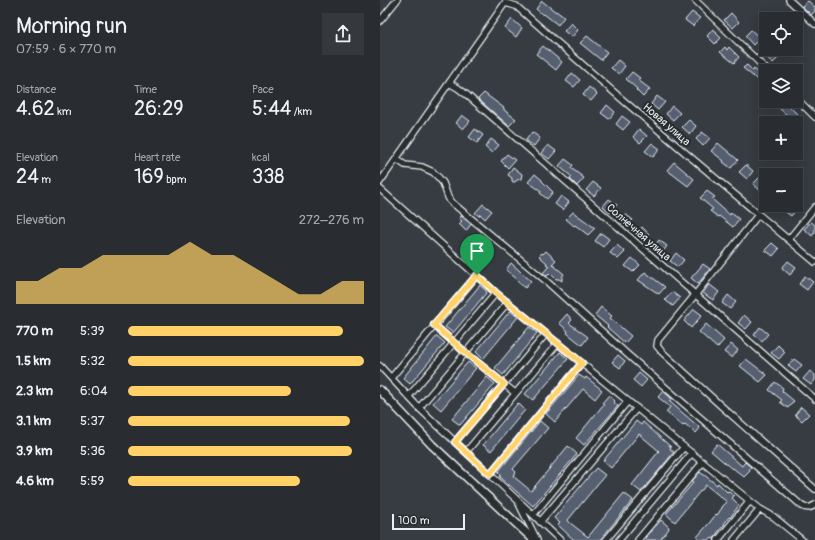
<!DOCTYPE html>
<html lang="en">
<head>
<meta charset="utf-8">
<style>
	body { margin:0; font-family:Pangolin,sans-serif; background:#35393e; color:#f1f3f6; height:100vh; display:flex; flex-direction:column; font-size:15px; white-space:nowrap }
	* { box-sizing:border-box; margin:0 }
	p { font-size:13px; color:#a5a8ac }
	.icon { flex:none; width:22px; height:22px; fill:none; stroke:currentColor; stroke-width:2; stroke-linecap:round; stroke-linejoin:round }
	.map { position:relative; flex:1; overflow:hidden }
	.panel { display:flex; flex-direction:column; background:#292d32; width:380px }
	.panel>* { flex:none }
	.buttons { position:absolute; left:379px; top:12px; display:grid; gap:8px }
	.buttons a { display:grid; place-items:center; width:44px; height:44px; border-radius:0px; background:#292d32; box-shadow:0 2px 10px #0003,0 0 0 1px #45494d; font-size:20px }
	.scale { position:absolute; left:12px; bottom:10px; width:73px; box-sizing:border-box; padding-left:4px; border:2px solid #e8f1f8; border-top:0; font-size:11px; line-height:14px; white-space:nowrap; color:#e8f1f8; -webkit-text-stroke:3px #2a2d2e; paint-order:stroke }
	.pin { position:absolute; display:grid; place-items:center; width:34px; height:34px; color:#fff; margin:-41px -17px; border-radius:50% 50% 50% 0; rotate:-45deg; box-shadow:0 0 4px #0007 }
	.pin .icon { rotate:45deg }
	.round { display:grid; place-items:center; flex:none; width:42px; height:42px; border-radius:0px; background:#35393e }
	.overview { display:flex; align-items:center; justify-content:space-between; height:68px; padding:0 16px }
	h1 { font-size:22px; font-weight:600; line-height:30px }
	.stats { display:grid; grid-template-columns:repeat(3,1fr); gap:6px; height:68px; padding:4px 16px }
	.stats div { display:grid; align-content:center }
	.stats b { font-size:20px; font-weight:600 }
	.stats small { font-size:11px; font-weight:400 }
	.stats p { font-size:11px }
	.chart { height:112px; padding:8px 16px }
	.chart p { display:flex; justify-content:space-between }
	.chart svg { width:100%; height:72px; margin-top:4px; fill:#ffd166; opacity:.7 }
	ul { padding:0 16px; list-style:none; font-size:13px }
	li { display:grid; grid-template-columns:64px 48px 1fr; align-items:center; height:30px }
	li i { height:10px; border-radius:5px; background:#ffd166 }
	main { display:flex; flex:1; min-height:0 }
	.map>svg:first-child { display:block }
</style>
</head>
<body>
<main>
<section class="panel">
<div class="overview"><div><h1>Morning run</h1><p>07:59 · 6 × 770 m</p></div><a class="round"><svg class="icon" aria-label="share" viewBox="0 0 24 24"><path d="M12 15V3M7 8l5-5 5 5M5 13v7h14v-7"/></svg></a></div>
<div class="stats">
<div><p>Distance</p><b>4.62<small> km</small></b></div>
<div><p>Time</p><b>26:29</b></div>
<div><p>Pace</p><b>5:44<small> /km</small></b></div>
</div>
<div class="stats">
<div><p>Elevation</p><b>24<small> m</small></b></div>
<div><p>Heart rate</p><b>169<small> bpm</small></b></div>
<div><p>kcal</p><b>338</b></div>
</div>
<div class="chart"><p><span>Elevation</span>272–276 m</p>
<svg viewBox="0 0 160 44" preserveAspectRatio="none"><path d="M0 44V30L10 30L20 22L30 22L40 14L50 14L60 14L70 14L80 6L90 14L100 14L110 22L120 30L130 38L140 38L150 30L160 30V44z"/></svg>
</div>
<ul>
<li><b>770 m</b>5:39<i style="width:91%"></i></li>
<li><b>1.5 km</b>5:32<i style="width:100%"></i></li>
<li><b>2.3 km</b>6:04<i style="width:69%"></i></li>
<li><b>3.1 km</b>5:37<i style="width:94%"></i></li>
<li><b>3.9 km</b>5:36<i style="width:95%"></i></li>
<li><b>4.6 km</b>5:59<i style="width:73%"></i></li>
</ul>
</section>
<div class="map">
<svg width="435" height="540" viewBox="0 0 435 540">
	<rect width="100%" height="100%" fill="#373c42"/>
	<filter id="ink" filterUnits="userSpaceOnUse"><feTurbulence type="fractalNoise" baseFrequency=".025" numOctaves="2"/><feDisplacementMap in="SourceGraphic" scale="8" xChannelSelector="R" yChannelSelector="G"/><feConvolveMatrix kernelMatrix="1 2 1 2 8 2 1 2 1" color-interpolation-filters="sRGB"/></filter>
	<g filter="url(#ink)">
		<path fill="#545f70" stroke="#e8f1f8" d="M162,1L176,12V11L184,17L178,25L164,14L163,15L156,9Z
			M428,1L435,7V11L431,15L422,6Z
			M312,12L320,18L313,26L305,20Z
			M351,13L359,22L353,28L344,20Z
			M132,19L142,28L136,37L125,28Z
			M191,23L198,30L192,37L184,31Z
			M333,29L337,32L336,33L341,38L335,44L327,36Z
			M371,30L380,38L373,45L365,36Z
			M207,36L227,52L221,60L200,43Z
			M163,46L182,62L176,70L156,54Z
			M345,47L347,50L349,47L359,57L354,63L340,52Z
			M390,49H391L399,57L393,63L384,55Z
			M238,60L245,66L239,74L231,68Z
			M367,65L373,71L374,69L379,73L377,75L386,83L382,87L378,83L380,82L363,68Z
			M252,72L260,78L258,80L270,89L263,97L256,90L257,89L246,79Z
			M192,73L200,80L194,87L186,81Z
			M209,87L217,94L211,101L203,95Z
			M104,93L124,108V110L136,119L129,126L98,99Z
			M277,96L285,102L278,110L271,104Z
			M402,101H404L417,114L412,120L397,106Z
			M227,105L235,112L229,119L221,113Z
			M292,106L300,113L293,120L286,114Z
			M82,115L90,121L83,129L76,123Z
			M242,116L250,122L243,130L236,124Z
			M309,120L316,126L310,134L302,127Z
			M95,129L103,135L97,143L89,137Z
			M259,129L267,136L260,143L253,137Z
			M152,132L160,138L154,146L146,140Z
			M322,132L330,138L323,146L316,139Z
			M111,139L119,145L112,153L105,147Z
			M272,143L280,149L273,157L265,151Z
			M338,143L358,160L351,168L343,162L344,161L331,151Z
			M168,145L176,151L169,159L161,153Z
			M127,154L135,160L128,168L121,161Z
			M185,159L193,165L191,168L204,178L197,186L190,179L192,177L179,166Z
			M294,162L314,179L308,186L287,170Z
			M366,165L373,171L367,179L359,172Z
			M133,167L142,174L141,179L137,180L135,182H133L132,181V178L128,175Z
			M155,174L162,180V181L173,192L167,199L160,193L161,191L148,182Z
			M380,177L386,182V185L381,191L373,184Z
			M213,182L221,188L214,196L206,190Z
			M327,191L335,197L332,199L350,215L351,213L359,219L353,227L339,216L338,217L330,211L333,209L320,198Z
			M181,196L189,202L183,210L175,204Z
			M229,199L237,205L230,213L223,206Z
			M103,204L112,211L105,219L100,214L99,216L95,213Z
			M407,205H413L417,209L411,216L403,210Z
			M193,212L215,228L208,235L195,225L194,226L186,219Z
			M245,214L253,220L246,227L239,221Z
			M81,216L91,224L86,231L79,224L82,221L79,219Z
			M431,222L435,225V232L432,236L424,229Z
			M262,227L269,234L263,241L255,235Z
			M221,233L229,239L223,247L215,241Z
			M100,234L106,239L100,247L94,241L97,235L98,236Z
			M279,240L287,246L281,254L273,248Z
			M392,243L399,249L393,256L385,250Z
			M237,245L245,252L238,259L230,253Z
			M166,251L176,260L172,264L184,274L182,277V281L179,279H176L170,273L167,276L163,273L169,266L166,264L167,263L159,256L162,253L163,254Z
			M296,253L304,260L298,267L290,261Z
			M252,258L260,265L253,272L245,266Z
			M408,261L416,267L410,275L402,268Z
			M131,263L151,281L145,288L137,281L138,280L126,270Z
			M323,264L330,269L318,284L311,278Z
			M265,272L285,287L279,294L258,280Z
			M425,276L433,282L427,290L419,284Z
			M329,284L339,292L333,300L323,293Z
			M100,285L107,292L73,333L65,327Z
			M292,292L300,298L293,306L285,300Z
			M348,295L356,302L350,309L342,303Z
			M221,307L232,316L230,318L251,336L245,343L227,327L228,326L215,315Z
			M314,309L322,315L311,328L304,321Z
			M130,311L138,317L103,359L96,352Z
			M187,314L192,320L189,323L208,337L202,345L187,333L188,331L179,323Z
			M364,315L372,322L366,329L358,323Z
			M326,324L344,340L337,348L319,332Z
			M149,327L157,333L123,375L115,368Z
			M380,327L388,334L382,341L374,335Z
			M57,336L65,343L30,384L23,378Z
			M351,344L358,350L352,358L344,352Z
			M398,345L405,352L399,359L391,353Z
			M180,352L188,359L153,400L145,394Z
			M238,355L245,361L240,368L232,362Z
			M366,359L387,375L380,382L360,366Z
			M414,359L422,365L416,372L408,366Z
			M88,362L96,368L61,410L53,403Z
			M430,371L435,375V380L431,385L423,379Z
			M259,373L267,380L261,387L253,380Z
			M199,375L205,379L206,377L222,390L215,399L203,389L175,422L166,414Z
			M107,377L115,384L80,425L72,419Z
			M395,382L403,388L402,391L414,401L408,408L400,402L402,400L389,390Z
			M283,391L292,399L289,401L320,428L316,433L305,424L303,426L286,412L290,407L278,397Z
			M229,395L235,401L234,403L238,406L204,445L196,438L224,404L222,403Z
			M138,403L145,410L111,451L103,445Z
			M421,407L429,414L422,421L415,415Z
			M160,421L168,428L133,469L136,472L133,476L151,491L188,446L197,454L153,506L120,477L121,475L118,472Z
			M256,421L261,425L263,422L291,447L290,449L294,452L261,492L252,485L279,451L259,434L231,468L223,461Z
			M337,444L362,466L365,462L371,467L369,470L370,471L364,477L353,468L352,469L331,451Z
			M216,468L225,475L188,520L189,522L208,537L244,493L253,500L220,540H194L178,525L180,523L174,518Z
			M320,472L322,474H323L337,485L338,483L347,492L348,491L354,496L352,498L359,505L350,518L349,517L344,524H345L338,532L334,539L332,538L330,540H316L318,537H317L331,521L336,514L337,515L342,508V507L347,502L326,485L322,490H321L304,511L295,522L286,514L313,483L312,481Z
			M281,520L289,527L288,530L280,540H267L265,538Z"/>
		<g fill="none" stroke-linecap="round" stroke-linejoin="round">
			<g stroke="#e8f1f8" stroke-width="8">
				<path id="minor" d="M315,0L388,71
					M409,0L435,24
					M125,3L136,6L244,101L435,262
					M0,21L17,0
					M69,83L78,88L87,95L435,399
					M416,98L435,117
					M16,159L25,165L42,167L53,172L59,178L63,183L68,197L70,201L165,280L248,355L422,506C427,509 430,508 435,505
					M0,182L69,83L125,3
					M0,189L116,293L370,501L338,540
					M378,215L315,295L283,334L278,340L277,346L282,352L339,404L435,489
					M409,239L435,207
					M54,325L86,353L135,393
					M0,366L39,408L180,540
					M11,378L97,275
					M29,396L116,293
					M39,408L128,302
					M75,442L166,334
					M86,452L178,343
					M110,474L202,363
					M139,504L157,540
					M380,509L394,517L422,540
					M153,515L248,401
					M160,522L257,408
					M226,540L304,447
					M239,540L312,453
					M258,540L323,462
					M354,540L380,509L370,501"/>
			</g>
			<g stroke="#e8f1f8" stroke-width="10">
				<path id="major" d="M0,390L52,445L154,540"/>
			</g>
			<use href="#minor" stroke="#2a2d2e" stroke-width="5.5"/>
			<use href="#major" stroke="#2a2d2e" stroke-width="7"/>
		</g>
	</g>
	<g fill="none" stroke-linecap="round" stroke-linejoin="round" filter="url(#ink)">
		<g stroke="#fff" stroke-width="8">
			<path id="route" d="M97,275L116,293L202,363L110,474L75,442L124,384L86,353L54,325Z"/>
		</g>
		<use href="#route" stroke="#ffd166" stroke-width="5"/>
	</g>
	<g text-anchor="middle" stroke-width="4" stroke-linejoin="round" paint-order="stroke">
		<g font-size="11" fill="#e8f1f8" stroke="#2a2d2e">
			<text transform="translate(287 124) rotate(41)" y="4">Новая улица</text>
			<text transform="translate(259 232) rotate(41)" y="4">Солнечная улица</text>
		</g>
	</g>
</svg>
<div class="buttons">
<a><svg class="icon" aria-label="locate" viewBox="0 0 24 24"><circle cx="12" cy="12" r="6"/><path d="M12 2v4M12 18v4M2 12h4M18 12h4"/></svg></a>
<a><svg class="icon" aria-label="layers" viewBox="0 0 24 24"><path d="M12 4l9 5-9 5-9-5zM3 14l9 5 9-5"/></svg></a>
<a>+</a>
<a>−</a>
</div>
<div class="scale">100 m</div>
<div class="pin" style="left:97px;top:275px;background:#1e9e55"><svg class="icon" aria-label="arrive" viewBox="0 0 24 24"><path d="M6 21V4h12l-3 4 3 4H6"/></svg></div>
</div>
</main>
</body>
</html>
